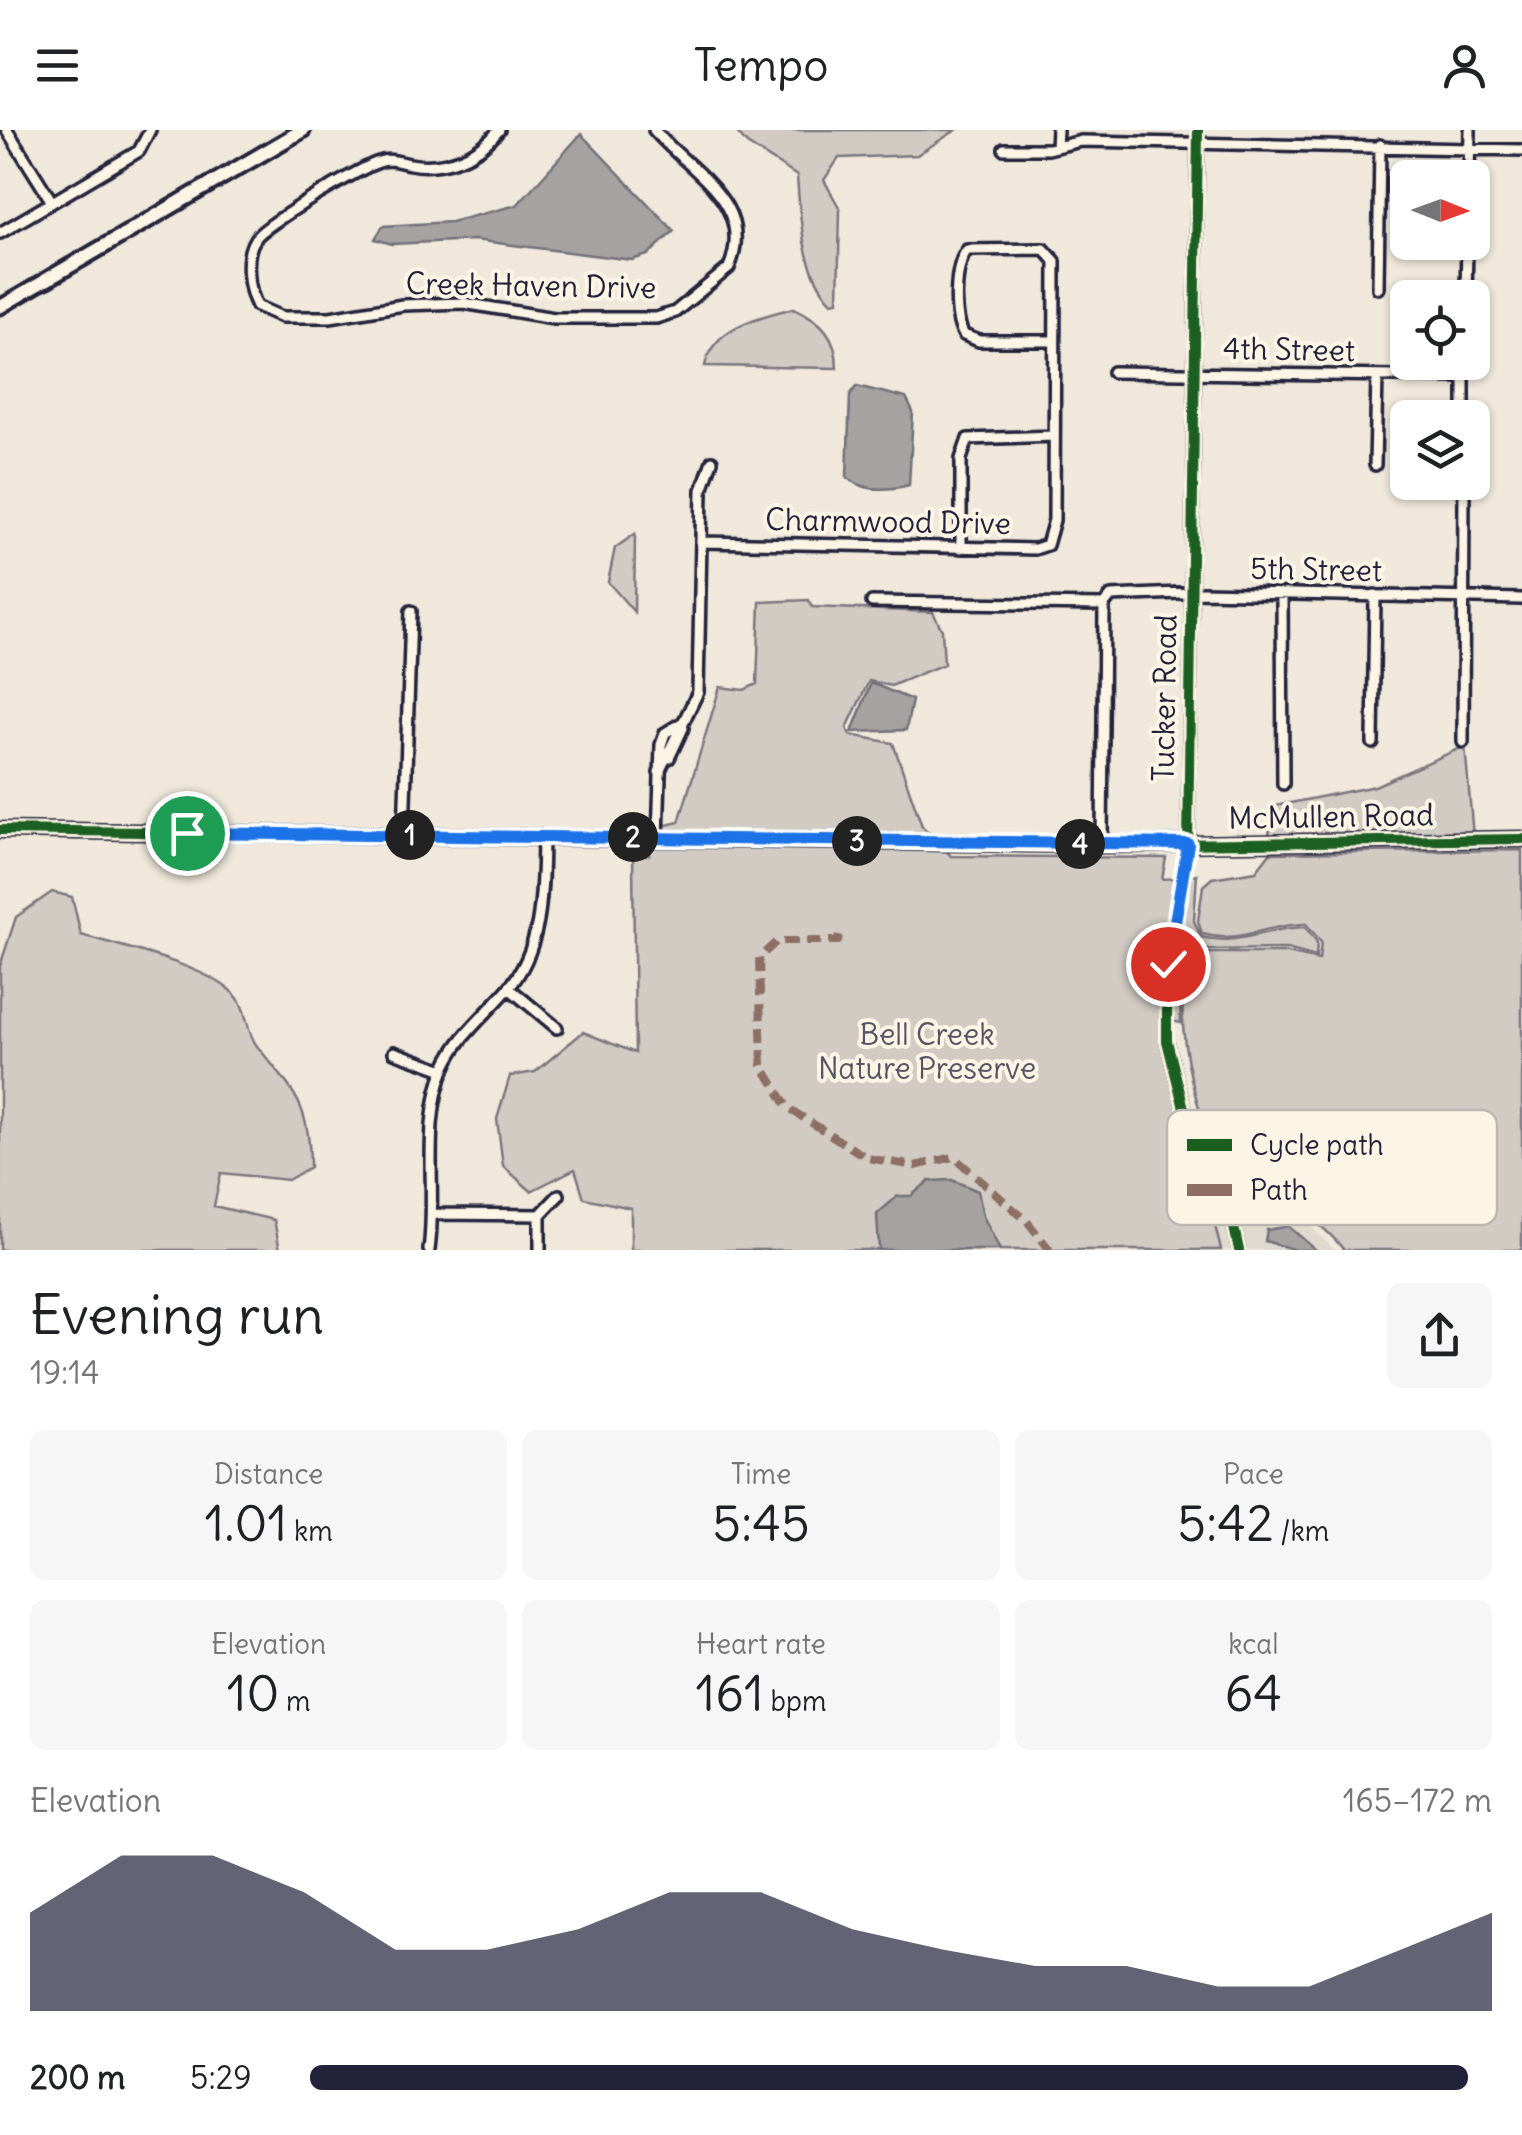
<!DOCTYPE html>
<html lang="en">
<head>
<meta charset="utf-8">
<style>
	body { margin:0; font-family:Delius,sans-serif; background:#f6f6f6; color:#202124; height:100vh; display:flex; flex-direction:column; font-size:38px; white-space:nowrap }
	* { box-sizing:border-box; margin:0 }
	p { font-size:32px; color:#757577 }
	.icon { flex:none; width:55px; height:55px; fill:none; stroke:currentColor; stroke-width:2; stroke-linecap:round; stroke-linejoin:round }
	.map { position:relative; height:1120px; overflow:hidden }
	.side { display:flex; flex-direction:column; background:#fff; flex:1 }
	.side>* { flex:none }
	.needle { width:65px; rotate:91deg }
	.tools { position:absolute; left:1390px; top:30px; display:grid; gap:20px }
	.tools a { display:grid; place-items:center; width:100px; height:100px; border-radius:15px; background:#fff; box-shadow:0 2px 8px #0004; font-size:50px }
	.pin { position:absolute; display:grid; place-items:center; width:85px; height:85px; color:#fff; margin:-42px; border:5px solid #fff; border-radius:50%; box-shadow:0 2px 10px #0007 }
	.km { position:absolute; width:50px; height:50px; margin:-25px; border-radius:50%; background:#222; color:#fff; font-size:28px; line-height:50px; text-align:center }
	.round { display:grid; place-items:center; flex:none; width:105px; height:105px; border-radius:15px; background:#f6f6f6 }
	.summary { display:flex; align-items:center; justify-content:space-between; height:170px; padding:0 30px }
	h1 { font-size:55px; font-weight:600; line-height:75px }
	.stats { display:grid; grid-template-columns:repeat(3,1fr); gap:15px; height:170px; padding:10px 30px }
	.stats div { display:grid; align-content:center; border-radius:15px; background:#f6f6f6; text-align:center }
	.stats b { font-size:50px; font-weight:600 }
	.stats small { font-size:28px; font-weight:400 }
	.stats p { font-size:28px }
	.chart { height:280px; padding:20px 30px }
	.chart p { display:flex; justify-content:space-between }
	.chart svg { width:100%; height:180px; margin-top:10px; fill:#22223b; opacity:.7 }
	ul { padding:0 30px; list-style:none; font-size:32px }
	li { display:grid; grid-template-columns:160px 120px 1fr; align-items:center; height:75px }
	li i { height:25px; border-radius:12px; background:#22223b }
	header { display:flex; justify-content:space-between; align-items:center; height:130px; padding:0 30px; background:#fff; font-size:45px; font-weight:600 }
	.map>svg:first-child { display:block }
</style>
</head>
<body>
<header><svg class="icon" aria-label="menu" viewBox="0 0 24 24"><path d="M4 6h16M4 12h16M4 18h16"/></svg>Tempo<svg class="icon" aria-label="person" viewBox="0 0 24 24"><circle cx="12" cy="8" r="4"/><path d="M4 21q1-7 8-7t8 7"/></svg></header>
<div class="map">
<svg width="1522" height="1120" viewBox="0 0 1522 1120">
	<rect width="100%" height="100%" fill="#efe8db"/>
	<filter id="ink" filterUnits="userSpaceOnUse"><feTurbulence type="fractalNoise" baseFrequency=".01" numOctaves="2"/><feDisplacementMap in="SourceGraphic" scale="20" xChannelSelector="R" yChannelSelector="G"/><feConvolveMatrix kernelMatrix="1 2 1 2 8 2 1 2 1" color-interpolation-filters="sRGB"/></filter>
	<g filter="url(#ink)">
		<path fill="#e0d9cf" d="M1236,1031L1250,1081L1302,1088L1335,1120H1221L1203,1041Z"/>
		<path fill="#d1cbc3" stroke="#7a767f" stroke-width="2.5" d="M735,0H956L917,25L839,28L824,50L840,79L838,171L832,172C802,141 800,88 797,46L747,14Z
			M794,178C822,191 837,206 837,238L705,236C712,197 761,186 794,178Z
			M635,404L634,482L608,452L615,418Z
			M809,470L812,477L933,482L942,500L944,534L891,556L869,551L847,598L850,605L893,613L922,696L934,708L662,704V696L679,692L720,557L744,560L757,554L760,472Z
			M1465,616L1473,706L1268,709L1275,676L1375,656Z
			M650,712L942,716L951,726L1166,728L1162,749L1177,748C1161,854 1147,941 1209,1036L1201,1039L1221,1120H631V1078L584,1068L575,1039L531,1061L503,1036L497,989L510,946L535,942L583,902L635,923L633,725H649Z
			M1522,720V1120H1344C1328,1100 1308,1082 1282,1077C1273,1075 1260,1076 1252,1071C1204,1039 1157,866 1199,823H1287L1319,830L1321,812L1306,794C1270,793 1239,815 1202,804L1198,791L1203,756L1212,748L1256,741L1270,723Z
			M1197,744L1194,791L1201,807C1238,817 1268,797 1305,797L1317,812L1316,827L1287,819L1196,820C1177,840 1179,867 1181,893L1171,891V848L1186,746Z
			M52,762L72,767L81,805C120,816 212,837 237,867C248,881 246,902 257,916C294,962 310,974 310,1037L288,1050L221,1043L214,1076L274,1090L280,1120H0V836L16,787Z"/>
		<path fill="#a6a2a2" stroke="#716f79" stroke-width="2.5" d="M581,4L674,101L648,125L632,130L474,110L392,114L375,109L383,96L451,92L517,75Z
			M857,256L906,268L913,282L909,355C889,360 863,362 847,347L850,265Z
			M871,553L912,570L906,600L852,602Z
			M952,1050L978,1061L983,1086L1000,1120H879L877,1084L898,1066H911L929,1051Z
			M1288,1096L1316,1120H1296L1265,1111L1267,1100Z"/>
		<g fill="none" stroke-linecap="round" stroke-linejoin="round">
			<g stroke="#22223b" stroke-width="16">
				<path id="minor" d="M7,0L52,72
					M499,0C479,26 443,40 410,34C399,32 390,28 379,32C362,37 262,96 255,109C244,126 248,159 257,176L282,187H330L403,175L463,173L554,188H656L675,182L729,138C756,73 691,43 654,0
					M1198,0L1188,714L1167,847V911L1189,998L1226,1061L1239,1120
					M1056,17L1057,0
					M1004,19H1048L1081,11L1522,20
					M1469,48L1470,0
					M0,103L139,21L150,0
					M1378,158L1380,15
					M1466,168L1467,112
					M1113,242L1464,247
					M1464,288V232
					M1375,335L1377,246
					M702,412L1035,419L1047,415L1054,390L1055,131L1044,119L967,120C954,137 953,188 964,205L979,211H1054
					M961,418V329L968,309L1054,306
					M1282,466L1283,654
					M872,472L1104,475
					M1463,612L1464,352
					M1373,613L1375,465
					M669,628L683,598
					M659,642L698,562L702,360L712,331
					M404,705L411,481
					M658,708L661,615L665,603L683,592
					M1102,715L1104,475L1111,466L1203,462L1522,469
					M509,858L557,898
					M394,922L444,940
					M434,1084L540,1085L559,1065
					M429,1120C437,1063 421,991 445,937C460,904 484,887 507,860C544,818 542,759 543,707
					M540,1120V1085"/>
			</g>
			<g stroke="#22223b" stroke-width="19">
				<path id="tertiary" d="M0,177L46,150
					M0,700L1102,715L1522,709"/>
			</g>
			<g stroke="#22223b" stroke-width="20">
				<path id="secondary" d="M46,150L303,0"/>
			</g>
			<use href="#minor" stroke="#fcf5e5" stroke-width="9"/>
			<use href="#tertiary" stroke="#fcf5e5" stroke-width="11"/>
			<use href="#secondary" stroke="#fcf5e5" stroke-width="12"/>
			<path stroke="#8d6e63" stroke-width="8" stroke-dasharray="15 8" stroke-linecap="butt" d="M839,805L838,811H777L759,828L762,935L788,978L867,1028L915,1036L954,1027L1027,1091L1050,1120"/>
			<g stroke="#fcf5e5" stroke-width="16">
				<path id="cycleway" d="M1198,0L1188,714L1167,847V911L1189,998L1226,1061L1239,1120
					M0,700L1102,715L1522,709"/>
			</g>
			<use href="#cycleway" stroke="#1b5e20" stroke-width="10"/>
		</g>
	</g>
	<g fill="none" stroke-linecap="round" stroke-linejoin="round" filter="url(#ink)">
		<g stroke="#fff" stroke-width="20">
			<path id="route" d="M187,703L1188,714L1168,834"/>
		</g>
		<use href="#route" stroke="#1a73e8" stroke-width="12"/>
	</g>
	<g text-anchor="middle" stroke-width="8" stroke-linejoin="round" paint-order="stroke">
		<g font-size="30" fill="#22223b" stroke="#fcf5e5">
			<text transform="translate(531 156) rotate(1)" y="10">Creek Haven Drive</text>
			<text transform="translate(1289 220) rotate(1)" y="10">4th Street</text>
			<text transform="translate(888 392) rotate(1)" y="10">Charmwood Drive</text>
			<text transform="translate(1316 440) rotate(1)" y="10">5th Street</text>
			<text transform="translate(1165 568) rotate(-89)" y="10">Tucker Road</text>
			<text transform="translate(1331 687) rotate(-1)" y="10">McMullen Road</text>
		</g>
		<g font-size="30" fill="#575564" stroke="#fcf5e5">
			<text x="927" y="915">Bell Creek<tspan x="927" dy="34">Nature Preserve</tspan></text>
		</g>
	</g>
	<rect x="1167" y="980" width="330" height="115" rx="15" fill="#fcf5e5" stroke="#bbb6b2" stroke-width="2.5"/>
	<rect x="1187" y="1009" width="45" height="12" fill="#1b5e20"/>
	<rect x="1187" y="1054" width="45" height="12" fill="#8d6e63"/>
	<g font-size="28" fill="#22223b">
		<text x="1250" y="1025">Cycle path</text>
		<text x="1250" y="1070">Path</text>
	</g>
</svg>
<div class="tools">
<a><svg class="needle" viewBox="-14 -14 28 28"><path d="M0-13l5 13h-10z" fill="#e53935"/><path d="M0 13l5-13h-10z" fill="#757577"/></svg></a>
<a><svg class="icon" aria-label="locate" viewBox="0 0 24 24"><circle cx="12" cy="12" r="6"/><path d="M12 2v4M12 18v4M2 12h4M18 12h4"/></svg></a>
<a><svg class="icon" aria-label="layers" viewBox="0 0 24 24"><path d="M12 4l9 5-9 5-9-5zM3 14l9 5 9-5"/></svg></a>
</div>
<div class="pin" style="left:187px;top:703px;background:#1e9e55"><svg class="icon" aria-label="arrive" viewBox="0 0 24 24"><path d="M6 21V4h12l-3 4 3 4H6"/></svg></div>
<div class="pin" style="left:1168px;top:834px;background:#d93025"><svg class="icon" aria-label="check" viewBox="0 0 24 24"><path d="M5 12l5 5 9-10"/></svg></div>
<b class="km" style="left:410px;top:705px">1</b>
<b class="km" style="left:633px;top:707px">2</b>
<b class="km" style="left:857px;top:711px">3</b>
<b class="km" style="left:1080px;top:714px">4</b>
</div>
<section class="side">
<div class="summary"><div><h1>Evening run</h1><p>19:14</p></div><a class="round"><svg class="icon" aria-label="share" viewBox="0 0 24 24"><path d="M12 15V3M7 8l5-5 5 5M5 13v7h14v-7"/></svg></a></div>
<div class="stats">
<div><p>Distance</p><b>1.01<small> km</small></b></div>
<div><p>Time</p><b>5:45</b></div>
<div><p>Pace</p><b>5:42<small> /km</small></b></div>
</div>
<div class="stats">
<div><p>Elevation</p><b>10<small> m</small></b></div>
<div><p>Heart rate</p><b>161<small> bpm</small></b></div>
<div><p>kcal</p><b>64</b></div>
</div>
<div class="chart"><p><span>Elevation</span>165–172 m</p>
<svg viewBox="0 0 160 44" preserveAspectRatio="none"><path d="M0 44V20L10 6L20 6L30 15L40 29L50 29L60 24L70 15L80 15L90 24L100 29L110 33L120 33L130 38L140 38L150 29L160 20V44z"/></svg>
</div>
<ul>
<li><b>200 m</b>5:29<i style="width:98%"></i></li>
</ul>
</section>
</body>
</html>
